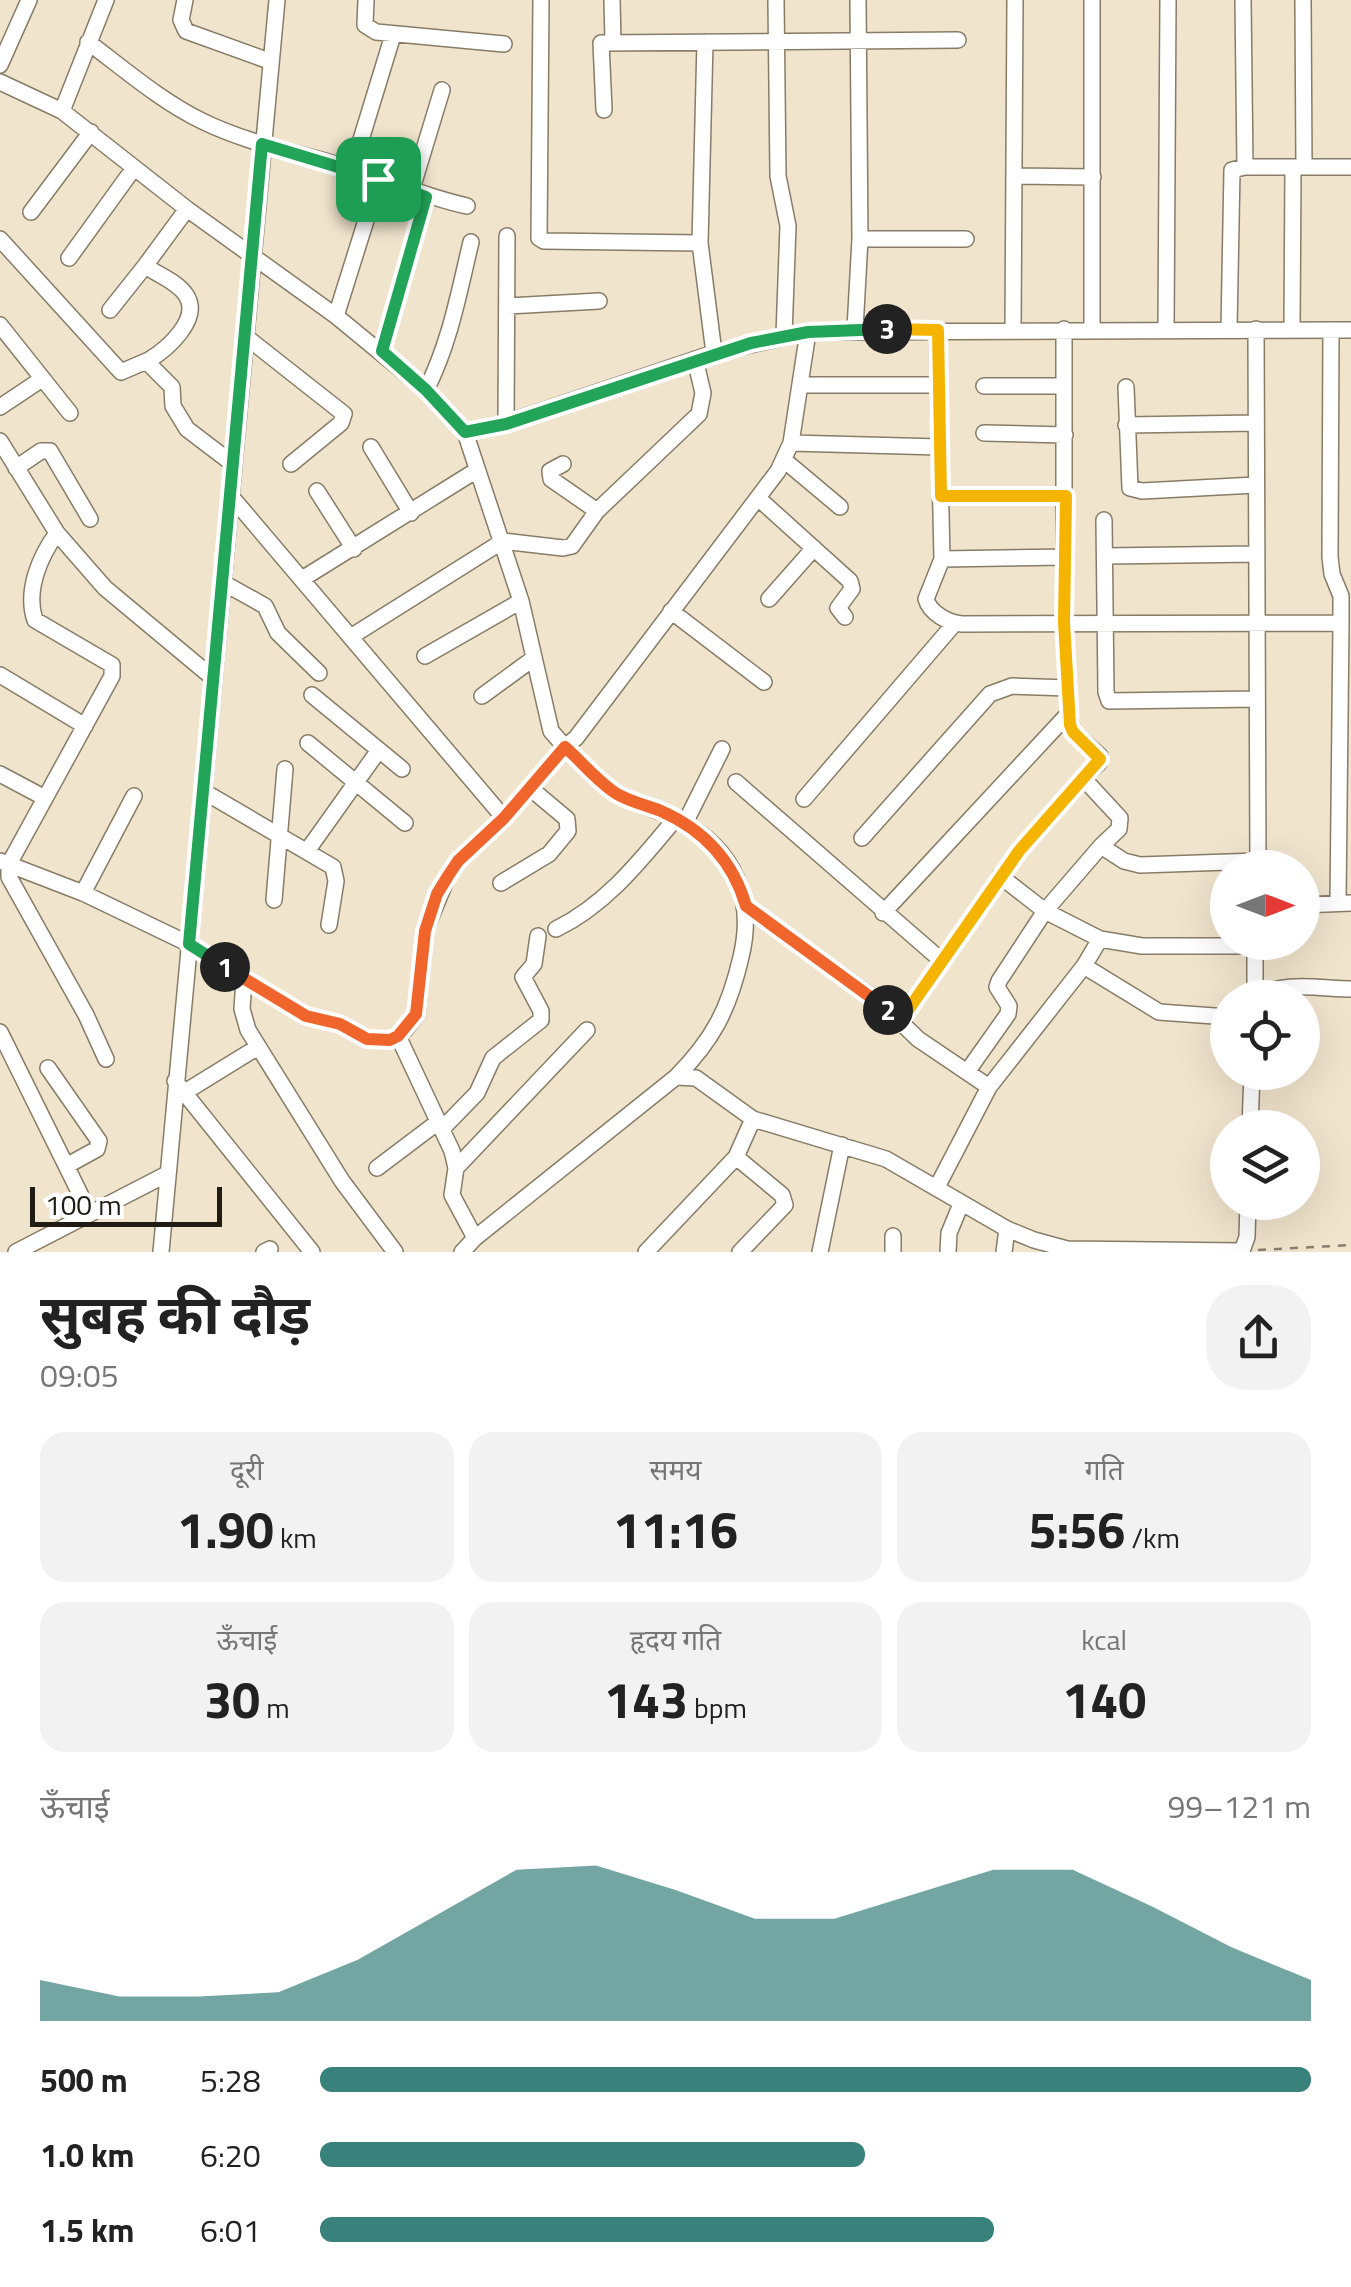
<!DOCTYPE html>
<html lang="hi">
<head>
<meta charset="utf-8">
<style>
	body { margin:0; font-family:"Titillium Web","Noto Sans Devanagari",sans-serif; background:#f2f2f2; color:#222; height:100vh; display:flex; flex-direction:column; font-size:38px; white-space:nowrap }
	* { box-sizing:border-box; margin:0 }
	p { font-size:32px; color:#767676 }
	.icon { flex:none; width:55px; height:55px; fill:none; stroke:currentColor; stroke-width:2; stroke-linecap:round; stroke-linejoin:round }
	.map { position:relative; height:1252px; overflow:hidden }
	.drawer { display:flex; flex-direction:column; background:#fff; flex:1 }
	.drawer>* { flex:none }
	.needle { width:65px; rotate:90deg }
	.controls { position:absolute; left:1210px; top:850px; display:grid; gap:20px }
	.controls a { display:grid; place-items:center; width:110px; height:110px; border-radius:50%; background:#fff; box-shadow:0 10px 40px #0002; font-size:50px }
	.scale { position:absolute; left:30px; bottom:25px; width:192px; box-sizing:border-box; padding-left:10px; border:5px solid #201b13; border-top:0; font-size:28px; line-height:35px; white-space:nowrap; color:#201b13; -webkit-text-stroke:8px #fff; paint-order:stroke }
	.pin { position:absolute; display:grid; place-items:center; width:85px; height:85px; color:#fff; margin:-42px; border-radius:20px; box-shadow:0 5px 15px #0006 }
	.km { position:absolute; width:50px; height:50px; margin:-25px; border-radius:50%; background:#222; color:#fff; font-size:28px; line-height:50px; text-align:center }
	.round { display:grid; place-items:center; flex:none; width:105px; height:105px; border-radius:40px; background:#f2f2f2 }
	.overview { display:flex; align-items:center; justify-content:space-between; height:170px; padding:0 40px }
	h1 { font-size:55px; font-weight:700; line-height:75px }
	.metrics { display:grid; grid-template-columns:repeat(3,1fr); gap:15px; height:170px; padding:10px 40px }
	.metrics div { display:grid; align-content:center; border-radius:25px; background:#f2f2f2; text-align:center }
	.metrics b { font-size:50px; font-weight:700 }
	.metrics small { font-size:28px; font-weight:400 }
	.metrics p { font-size:28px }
	.chart { height:280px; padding:20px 40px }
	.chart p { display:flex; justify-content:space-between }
	.chart svg { width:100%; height:180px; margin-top:10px; fill:#39817b; opacity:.7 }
	ul { padding:0 40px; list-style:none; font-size:32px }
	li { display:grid; grid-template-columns:160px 120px 1fr; align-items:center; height:75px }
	li i { height:25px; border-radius:12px; background:#39817b }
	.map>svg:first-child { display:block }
</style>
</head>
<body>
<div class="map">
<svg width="1351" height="1252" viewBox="0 0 1351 1252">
	<rect width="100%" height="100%" fill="#f1e4cd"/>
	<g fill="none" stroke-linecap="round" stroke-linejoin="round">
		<g stroke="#877c66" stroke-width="18">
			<path id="minor" d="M185,0L181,20L186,31L269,61
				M366,0L365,25L376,32L504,44
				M541,0L539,238L544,241L700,243
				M612,0L613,42
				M776,0L778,176L788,226L784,335
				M1092,0V329
				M1243,0L1245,167
				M1303,0L1304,167
				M88,42C124,69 161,101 202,121C249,144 300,153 349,168C389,181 426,197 467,206
				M705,42L700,243L714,353
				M0,65L29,0
				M0,82L62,111L187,209L336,316L426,390L465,432L521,601L551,731L565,747L576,738L778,471L791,443L808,332
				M604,110L601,43L958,40
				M62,111L106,0
				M352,169L393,35
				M1014,176L1093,177
				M411,192L442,90
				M187,209L145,266C157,274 178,282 186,295C202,319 167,349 149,360V364L172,387L173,406L187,429L233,464
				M31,212L91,132
				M0,239L121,372L149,360
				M860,239H966
				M69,258L134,168
				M508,306L599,301
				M110,310L145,266
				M336,316L379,179
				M0,325L70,413
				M1166,328L1168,0
				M855,329L860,239L858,0
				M1013,329L1015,0
				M1229,329L1232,170L1245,167H1351
				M1256,329L1258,868
				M1292,329L1293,167
				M937,330L942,559L926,599C930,613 948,623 962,624L1341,623
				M1331,330L1330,557L1332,574L1341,596V623L1338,903
				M245,336L344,414L341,423L291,464
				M382,351L426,197
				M800,385H938
				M984,386H1064
				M1126,387L1130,488L1142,491L1255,485
				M426,390C450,343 459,292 471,242
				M0,407L42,379
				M506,423L507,236
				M1126,425L1256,423
				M465,432L506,423L714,353L808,332L1351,330
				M984,433L1065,435
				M0,441L57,533L105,588L213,678
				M791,443L940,447
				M371,447L411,513
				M784,460L840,507
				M563,464L550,471L551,479L597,511
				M16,468L41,451H50L90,519
				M317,491L354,549
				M230,495L504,818
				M941,496H1065
				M758,498L850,581L852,589L838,608L845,617
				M1104,520L1106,692L1109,701L1257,699
				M57,533C40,556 25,591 35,620L112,665V676L9,864V877L86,1015L106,1059
				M1105,556L1256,554
				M942,559L1066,557
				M302,579L477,470
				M222,582L265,606L278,633L319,673
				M769,599L814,548
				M671,611L764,682
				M352,636L503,541L563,548L572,546L597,511L699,414L703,393L695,359
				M425,656L521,601
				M0,675L85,726
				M312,695L402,769
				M482,696L534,658
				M1069,713L1073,732L1100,756L1099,763L1083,778
				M308,743L405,823
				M0,774L45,798
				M736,782L942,961
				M203,791L333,867L336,881L329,925
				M804,799L955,623
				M685,823L722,749
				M862,838L990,694L1012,686L1068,688
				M307,851L379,750
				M0,861L83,893L189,944L307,1017L340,1023L367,1039L390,1040L405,1030L417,1014L425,931L448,876L458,861L504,818L565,747C581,762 597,782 617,794C636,805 660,810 681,821C735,850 755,899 741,957C729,1009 713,1040 676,1077L475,1238L462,1252
				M501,883L549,854L568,831L567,819L530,788
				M83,893L134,796
				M274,900L285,769
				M1302,905L1351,903
				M746,906L882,1004L918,1039L989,1087L937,1187
				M883,913L1069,713L1064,623V329
				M556,929C606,905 641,860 676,818
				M1100,939L1142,946H1255
				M1084,966L1159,1012L1228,1017
				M244,980L242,1009L248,1030L342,1181L395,1252
				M1255,998V942
				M1257,998C1280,980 1323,989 1351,989
				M899,1023L1019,851L1083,778L1120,818L1119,829L1101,846L1124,861L1140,865L1258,861
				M0,1032L90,1214
				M398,1036L452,1151L456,1168L452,1195L475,1238
				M48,1068L99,1141L97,1149L68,1165
				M967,1072L1008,1014L1009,1006L997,987L999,981L1045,911L1000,876
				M676,1077L696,1078L753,1119L886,1159L1007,1229L1034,1240L1067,1249L1242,1251L1247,1237L1248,1202
				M175,1081L312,1252
				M989,1087L1084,966L1100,939L1045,911L1101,846
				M185,1092L258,1047
				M1250,1128L1252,1072
				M442,1129L477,1093L493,1058L541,1020V1011L523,977L534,964L538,936
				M377,1168L438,1122
				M456,1168L587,1030
				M16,1252L167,1174
				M161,1252L277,0
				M264,1252L270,1249
				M646,1252L736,1157
				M740,1252L785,1205L782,1195L736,1157L753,1119
				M820,1252L842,1145
				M893,1252V1236
				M948,1252L949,1233L961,1204
				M1004,1252L1007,1229"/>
		</g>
		<path stroke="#887f6f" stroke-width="2.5" stroke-dasharray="8 8" stroke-linecap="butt" d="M1258,1250L1351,1245"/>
		<use href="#minor" stroke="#fff" stroke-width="15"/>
	</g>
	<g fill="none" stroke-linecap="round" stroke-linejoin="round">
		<g stroke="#fff" stroke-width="20">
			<path id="split-1" d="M225,967L189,944L262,144L378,179"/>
		</g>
		<g stroke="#fff" stroke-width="20">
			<path id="split-2" d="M225,967L306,1016L340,1024L367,1039L390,1040L398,1036L416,1014L425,931L437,894L448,876L458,861L504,818L565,747C582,762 598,782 617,794C631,802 646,805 661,811C704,830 733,861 746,906L888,1010"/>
		</g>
		<g stroke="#fff" stroke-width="20">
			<path id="split-3" d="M887,329L938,330L941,496H1066L1064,622L1070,725L1073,732L1100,759L1019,851L899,1023L888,1010"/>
		</g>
		<g stroke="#fff" stroke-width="20">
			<path id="split-4" d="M378,179L426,197L382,351L426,390L465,432L506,424L751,343L808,332L887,329"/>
		</g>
		<use href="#split-1" stroke="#22a559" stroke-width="12"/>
		<use href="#split-2" stroke="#f0652b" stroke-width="12"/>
		<use href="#split-3" stroke="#f5b400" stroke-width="12"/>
		<use href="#split-4" stroke="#22a559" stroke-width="12"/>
	</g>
</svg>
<div class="controls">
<a><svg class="needle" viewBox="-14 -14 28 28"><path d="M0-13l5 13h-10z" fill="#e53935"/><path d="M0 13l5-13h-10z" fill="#767676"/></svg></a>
<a><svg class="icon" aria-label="locate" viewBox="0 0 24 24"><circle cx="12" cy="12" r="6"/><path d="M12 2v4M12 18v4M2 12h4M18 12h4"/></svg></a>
<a><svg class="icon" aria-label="layers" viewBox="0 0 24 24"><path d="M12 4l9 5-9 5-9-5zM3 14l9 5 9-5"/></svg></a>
</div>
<div class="scale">100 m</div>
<div class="pin" style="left:378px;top:179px;background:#1e9e55"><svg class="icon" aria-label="arrive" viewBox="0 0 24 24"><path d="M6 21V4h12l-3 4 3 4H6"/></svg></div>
<b class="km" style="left:225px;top:967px">1</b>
<b class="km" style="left:888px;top:1010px">2</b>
<b class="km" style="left:887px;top:329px">3</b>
</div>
<section class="drawer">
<div class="overview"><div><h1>सुबह की दौड़</h1><p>09:05</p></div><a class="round"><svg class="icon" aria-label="share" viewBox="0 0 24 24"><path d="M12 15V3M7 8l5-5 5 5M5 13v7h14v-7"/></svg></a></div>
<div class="metrics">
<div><p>दूरी</p><b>1.90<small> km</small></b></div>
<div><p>समय</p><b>11:16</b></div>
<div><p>गति</p><b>5:56<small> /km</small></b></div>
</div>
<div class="metrics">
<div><p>ऊँचाई</p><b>30<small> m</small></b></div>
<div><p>हृदय गति</p><b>143<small> bpm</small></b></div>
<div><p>kcal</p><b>140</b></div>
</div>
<div class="chart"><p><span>ऊँचाई</span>99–121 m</p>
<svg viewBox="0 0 160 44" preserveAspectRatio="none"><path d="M0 44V34L10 38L20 38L30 37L40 29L50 18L60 7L70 6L80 12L90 19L100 19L110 13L120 7L130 7L140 16L150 26L160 34V44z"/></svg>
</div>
<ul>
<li><b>500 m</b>5:28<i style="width:100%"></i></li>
<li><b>1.0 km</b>6:20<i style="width:55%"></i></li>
<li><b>1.5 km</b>6:01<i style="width:68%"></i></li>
</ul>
</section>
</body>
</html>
